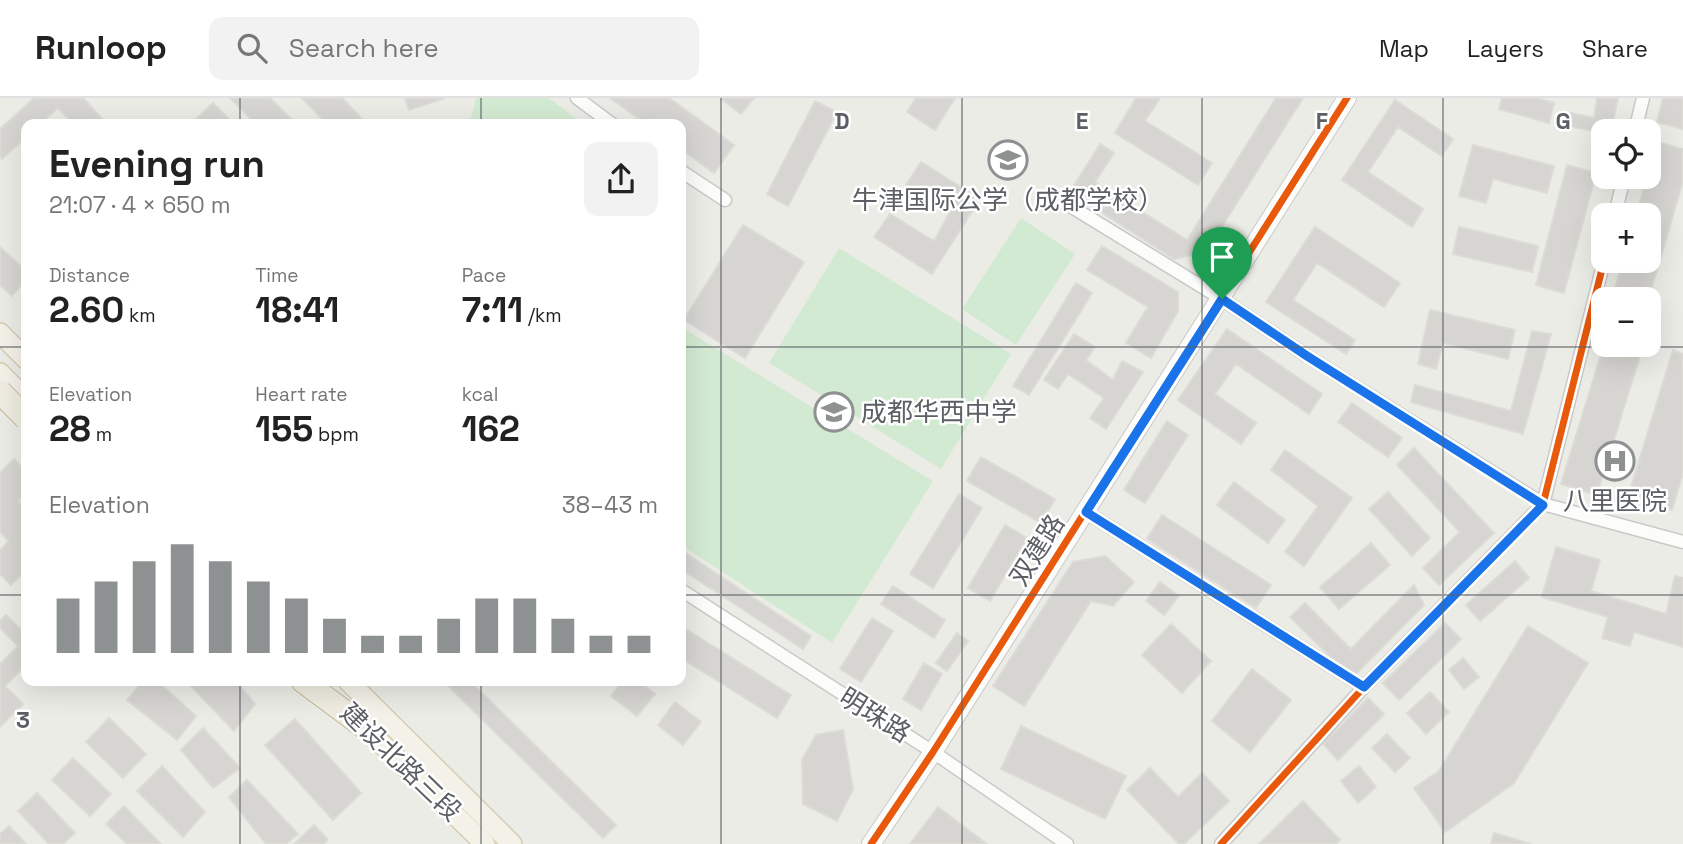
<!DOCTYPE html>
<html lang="en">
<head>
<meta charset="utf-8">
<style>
	body { margin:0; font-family:"Space Grotesk","Noto Sans SC",sans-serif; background:#f2f2f2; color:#222; height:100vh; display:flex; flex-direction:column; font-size:26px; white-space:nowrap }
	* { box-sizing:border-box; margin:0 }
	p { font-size:23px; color:#767676 }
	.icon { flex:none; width:38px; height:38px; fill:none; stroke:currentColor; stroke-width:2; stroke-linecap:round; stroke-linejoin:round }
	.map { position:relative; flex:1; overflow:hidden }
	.drawer { position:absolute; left:21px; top:21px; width:665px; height:567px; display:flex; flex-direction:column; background:#fff; border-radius:14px; box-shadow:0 7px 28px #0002 }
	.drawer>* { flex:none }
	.controls { position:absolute; left:1591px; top:21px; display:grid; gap:14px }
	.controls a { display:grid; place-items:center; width:70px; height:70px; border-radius:14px; background:#fff; box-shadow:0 7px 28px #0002; font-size:35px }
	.pin { position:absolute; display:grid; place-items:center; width:60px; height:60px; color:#fff; margin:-72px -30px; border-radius:50% 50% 50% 0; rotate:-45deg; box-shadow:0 0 7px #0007 }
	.pin .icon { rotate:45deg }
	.round { display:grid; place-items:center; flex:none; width:74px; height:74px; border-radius:14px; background:#f2f2f2 }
	.head { display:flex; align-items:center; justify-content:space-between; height:119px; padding:0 28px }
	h1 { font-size:38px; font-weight:600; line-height:52px }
	.metrics { display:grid; grid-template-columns:repeat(3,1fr); gap:10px; height:119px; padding:7px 28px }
	.metrics div { display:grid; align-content:center }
	.metrics b { font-size:35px; font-weight:600 }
	.metrics small { font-size:19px; font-weight:400 }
	.metrics p { font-size:19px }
	.chart { height:196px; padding:14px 28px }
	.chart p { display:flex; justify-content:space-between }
	.chart svg { width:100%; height:126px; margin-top:7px; stroke:#8e9192; stroke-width:6 }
	header { display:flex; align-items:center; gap:42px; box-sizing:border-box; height:98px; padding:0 35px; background:#fff; border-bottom:2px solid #e0e0e0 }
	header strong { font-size:33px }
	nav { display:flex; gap:38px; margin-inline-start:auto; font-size:24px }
	.search { width:490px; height:63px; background:#f2f2f2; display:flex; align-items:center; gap:18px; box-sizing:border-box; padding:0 24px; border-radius:14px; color:#767676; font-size:26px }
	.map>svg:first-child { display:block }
</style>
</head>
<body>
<header>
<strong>Runloop</strong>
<div class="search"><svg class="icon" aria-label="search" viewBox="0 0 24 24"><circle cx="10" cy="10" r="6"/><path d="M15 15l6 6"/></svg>Search here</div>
<nav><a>Map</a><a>Layers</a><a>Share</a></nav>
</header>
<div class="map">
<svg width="1683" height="746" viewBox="0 0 1683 746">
	<rect width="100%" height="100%" fill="#ecece7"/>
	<path fill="#d3ead2" d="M476,0H549L583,26H457L471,20Z
		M1021,120L1075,156L1016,247L962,211Z
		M839,150L1011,256L941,371L769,265Z
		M681,229L933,383L832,545L681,447Z"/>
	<path fill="#d6d5d2" stroke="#dcdbd6" stroke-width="2" d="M34,0H83L107,26H73L58,10L40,26H26V39L2,61L0,58V31Z
		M230,0H270L296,26H256Z
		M302,0H342L367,26H327Z
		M405,0H445L409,12Z
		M610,0H669L734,47L714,75L681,51V26H646Z
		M720,0H754L741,16Z
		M916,0H955L935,32L907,14Z
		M1136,0H1160L1145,23L1212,65L1198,87L1115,35Z
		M1276,0H1303L1206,154L1174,161L1070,94L1100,46L1114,55L1095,84L1187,142Z
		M1502,0H1536L1554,5L1549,25L1499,11Z
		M1597,0H1618L1611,33L1603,35L1558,26L1561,13L1594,20Z
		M1663,0H1683V31L1657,24Z
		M1395,2L1453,41L1442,58L1398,29L1368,74L1423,111L1412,129L1342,82Z
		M815,3L837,14L788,108L767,96Z
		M213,5L234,26L192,25Z
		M1657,44L1683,51V83L1648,203V201H1612L1623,163H1648V117H1636Z
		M1473,47L1554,68L1547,95L1493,81L1486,105L1459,98Z
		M921,64L980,101L932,176L874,139L890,116L934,143L949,116L906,87Z
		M1567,67L1596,75L1564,195L1536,187Z
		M743,127L804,164L745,260L684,222Z
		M1315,129L1400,185L1384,209L1317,165L1293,202L1355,242L1346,256L1266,204Z
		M1459,129L1538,148L1532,174L1453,156Z
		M1102,148L1178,194V213L1151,260L1126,245L1148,209L1087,172Z
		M0,149L26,173V181L12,198L0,187Z
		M1076,185L1092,195L1029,297L1013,288Z
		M1430,212L1515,232L1508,261L1443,245L1436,271L1418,266Z
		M1227,231L1322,296L1309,316L1236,266L1215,296L1256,325L1241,346L1178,302Z
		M1532,233L1551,236L1523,336L1411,304L1415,287L1511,313Z
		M1074,236L1095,249L1086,262L1113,282L1122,263L1143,274L1106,331L1090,320L1104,300L1068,276L1058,291L1044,282Z
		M1604,247H1628L1642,251L1597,397L1561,386Z
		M1673,252L1683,256V375L1672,412L1628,399Z
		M1352,305L1402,340L1388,359L1338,324Z
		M1167,323L1188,337L1145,405L1124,392Z
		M1414,350L1494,435L1439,487L1423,470L1460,434L1397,367Z
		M1285,352L1352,400L1304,468L1285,454L1318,408L1271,372Z
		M981,359L1055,401L1041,425L967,383Z
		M14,361L26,374V395L18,403L26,412V472L11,487L0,476V452L9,443L0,434V375Z
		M1234,384L1285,422L1268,445L1217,407Z
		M1388,394L1430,440L1412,458L1369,411Z
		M959,396L982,410L933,490L910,476Z
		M1162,417L1271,487L1256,510L1147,441Z
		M1005,427L1027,440L990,503L968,490Z
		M1371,445L1390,467L1339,511L1320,489Z
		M1556,449L1600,462L1591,493L1666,516L1675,478L1683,480V549L1634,534L1630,548L1602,540L1608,519L1542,499Z
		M681,452L811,538L803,551L681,471Z
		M1105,458L1134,484L1113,508L1091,503L1024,608L993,588L1073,464Z
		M1515,463L1529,480L1480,523L1466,507Z
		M1160,484L1179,498L1164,517L1146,503Z
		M1414,487L1424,507L1352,580L1290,519L1305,505L1351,551Z
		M893,488L945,522L934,540L881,506Z
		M6,517L26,537V567L5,588L23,606L0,629V566L18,548L0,530V523Z
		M872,520L893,533L861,584L840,571Z
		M1445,525L1461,541L1399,602L1383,585Z
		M1171,526L1211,563L1182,595L1142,557Z
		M681,528L791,597L777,620L681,560Z
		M1528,528L1588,565L1514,685L1445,734L1414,690L1439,673Z
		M957,535L968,543L947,573L936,565Z
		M1463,560L1479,579L1464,591L1449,572Z
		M924,565L942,576L921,612L903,601Z
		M1252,571L1291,602L1250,654L1212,623Z
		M143,583H157L196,618L177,642L127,602Z
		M189,583H236L255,606L234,633L187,584Z
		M443,583H470L616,727L603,740Z
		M623,583H638L655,596L637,618L611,598Z
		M1430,594L1449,614L1426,636L1407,615Z
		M1368,600L1384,616L1338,662L1323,646Z
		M675,604L701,624L683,647L658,627Z
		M109,620L146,656L123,680L86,644Z
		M295,621L361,695L333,722L265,647Z
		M1021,628L1126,678L1105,721L1001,671Z
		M203,630L240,670L213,690L181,652Z
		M843,632L853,691L837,723L803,706L802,662L816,637Z
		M1387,636L1410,660L1395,674L1372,650Z
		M73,660L111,696L90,718L52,682Z
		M162,668L205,714L183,739L137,693Z
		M1359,668L1376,689L1358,705L1341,683Z
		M1150,670L1178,699L1202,675L1229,703L1184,746H1179L1127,692Z
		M247,682L298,736L286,746H266L229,699Z
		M37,695L75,735L63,746H49L18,713Z
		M1303,703L1340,742L1336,746H1259Z
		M124,708L161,746H127L106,726Z
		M938,709L987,746H910Z
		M314,727L328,742L323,746H294Z
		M9,728L26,746H0V736Z
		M1494,735L1531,746H1491Z"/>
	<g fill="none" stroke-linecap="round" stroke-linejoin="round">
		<g stroke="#c9c9c7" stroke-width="15">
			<path id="street" d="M577,0L612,26
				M1635,33L1643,0
				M681,73L725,102
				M1067,106L1222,201L1307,258L1543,406L1683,444
				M1615,117L1624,79
				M1086,414L1364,589
				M681,492L933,654L1067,746
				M1221,746L1364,589L1543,406L1604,163"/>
		</g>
		<g stroke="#c9cac9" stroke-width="20">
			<path id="secondary" d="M871,746L933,654L1347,0"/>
		</g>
		<g stroke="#d6ceb3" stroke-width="22">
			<path id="primary" d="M0,235L26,261
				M0,275L26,301
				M348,583L512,746
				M355,620L485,746"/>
		</g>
		<g stroke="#c4b793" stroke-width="25">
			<path id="highway" d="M303,583L366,630"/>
		</g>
		<use href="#street" stroke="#fcfcfb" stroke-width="12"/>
		<use href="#secondary" stroke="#fcfcfb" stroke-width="18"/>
		<use href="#primary" stroke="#f3f1e8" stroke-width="19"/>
		<use href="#highway" stroke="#efede1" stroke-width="23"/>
		<g stroke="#c4b793" stroke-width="25" stroke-linecap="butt">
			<path id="highway-bridge" d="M0,294L26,320"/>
		</g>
		<use href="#highway-bridge" stroke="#efede1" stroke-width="23"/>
		<g stroke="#fff" stroke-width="11">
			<path id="cycleway" d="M871,746L933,654L1347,0
				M1221,746L1364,589L1543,406L1604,163"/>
		</g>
		<use href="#cycleway" stroke="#e8590c" stroke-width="7"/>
	</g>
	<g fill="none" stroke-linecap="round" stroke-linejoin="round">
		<g stroke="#fff" stroke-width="14">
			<path id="route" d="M1222,201L1307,258L1543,407L1364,589L1086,414Z"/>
		</g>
		<use href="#route" stroke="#1a73e8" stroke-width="9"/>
	</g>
	<path fill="none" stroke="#5c6065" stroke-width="2" stroke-opacity="0.55" d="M240,0V26M481,0V26M721,0V746M962,0V746M1202,0V746M1443,0V746M0,249H26M681,249H1683M0,497H26M681,497H1683M240,583V746M481,583V746"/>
	<defs>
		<g id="school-ring" transform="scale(2.0125)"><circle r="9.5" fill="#fff" stroke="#8e9192" stroke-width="1.5"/><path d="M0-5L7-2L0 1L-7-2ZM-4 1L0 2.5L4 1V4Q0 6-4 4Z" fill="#8e9192"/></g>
		<g id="hospital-ring" transform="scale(2.0125)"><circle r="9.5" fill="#fff" stroke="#8e9192" stroke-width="1.5"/><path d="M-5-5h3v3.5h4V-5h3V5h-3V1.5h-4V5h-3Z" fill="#8e9192"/></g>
	</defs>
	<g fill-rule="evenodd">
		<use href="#school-ring" x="1008" y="62"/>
		<use href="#school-ring" x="834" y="314"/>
		<use href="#hospital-ring" x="1615" y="363"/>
	</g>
	<g text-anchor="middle" stroke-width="5" stroke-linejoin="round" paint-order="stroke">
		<g font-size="26" fill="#5c6065" stroke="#fff">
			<text x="1008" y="111">牛津国际公学（成都学校）</text>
			<text x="861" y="323" text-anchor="start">成都华西中学</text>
			<text x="1615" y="412">八里医院</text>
		</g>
		<g font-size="26" fill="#5c6065" stroke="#fff">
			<text transform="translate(1037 452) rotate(-58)" y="9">双建路</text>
			<text transform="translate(875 617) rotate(32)" y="9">明珠路</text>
			<text transform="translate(401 664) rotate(44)" y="9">建设北路三段</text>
		</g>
	</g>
	<g font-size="23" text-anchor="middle" font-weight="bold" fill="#5c6065" stroke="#fff" stroke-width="5" stroke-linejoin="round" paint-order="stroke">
		<text x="842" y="31">D</text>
		<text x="1082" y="31">E</text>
		<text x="1322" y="31">F</text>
		<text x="1563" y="31">G</text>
		<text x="23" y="630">3</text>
	</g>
</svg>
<div class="controls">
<a><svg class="icon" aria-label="locate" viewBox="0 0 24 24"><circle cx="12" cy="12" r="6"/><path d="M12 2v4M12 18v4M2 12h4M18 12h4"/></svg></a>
<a>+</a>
<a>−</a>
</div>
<div class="pin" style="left:1222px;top:201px;background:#1e9e55"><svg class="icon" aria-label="arrive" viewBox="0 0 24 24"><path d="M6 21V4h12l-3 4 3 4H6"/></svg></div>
<section class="drawer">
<div class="head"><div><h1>Evening run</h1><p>21:07 · 4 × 650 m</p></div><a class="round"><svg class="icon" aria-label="share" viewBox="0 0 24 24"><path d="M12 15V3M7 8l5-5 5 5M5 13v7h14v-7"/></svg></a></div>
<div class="metrics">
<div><p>Distance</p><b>2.60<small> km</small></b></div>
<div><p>Time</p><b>18:41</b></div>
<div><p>Pace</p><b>7:11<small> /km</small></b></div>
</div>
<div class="metrics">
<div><p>Elevation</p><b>28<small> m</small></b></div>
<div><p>Heart rate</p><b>155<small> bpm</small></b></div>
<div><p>kcal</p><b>162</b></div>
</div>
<div class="chart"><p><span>Elevation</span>38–43 m</p>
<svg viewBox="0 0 160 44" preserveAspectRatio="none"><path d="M5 44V25M15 44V19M25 44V12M35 44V6M45 44V12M55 44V19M65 44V25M75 44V32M85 44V38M95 44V38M105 44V32M115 44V25M125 44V25M135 44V32M145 44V38M155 44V38"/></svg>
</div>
</section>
</div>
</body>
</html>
